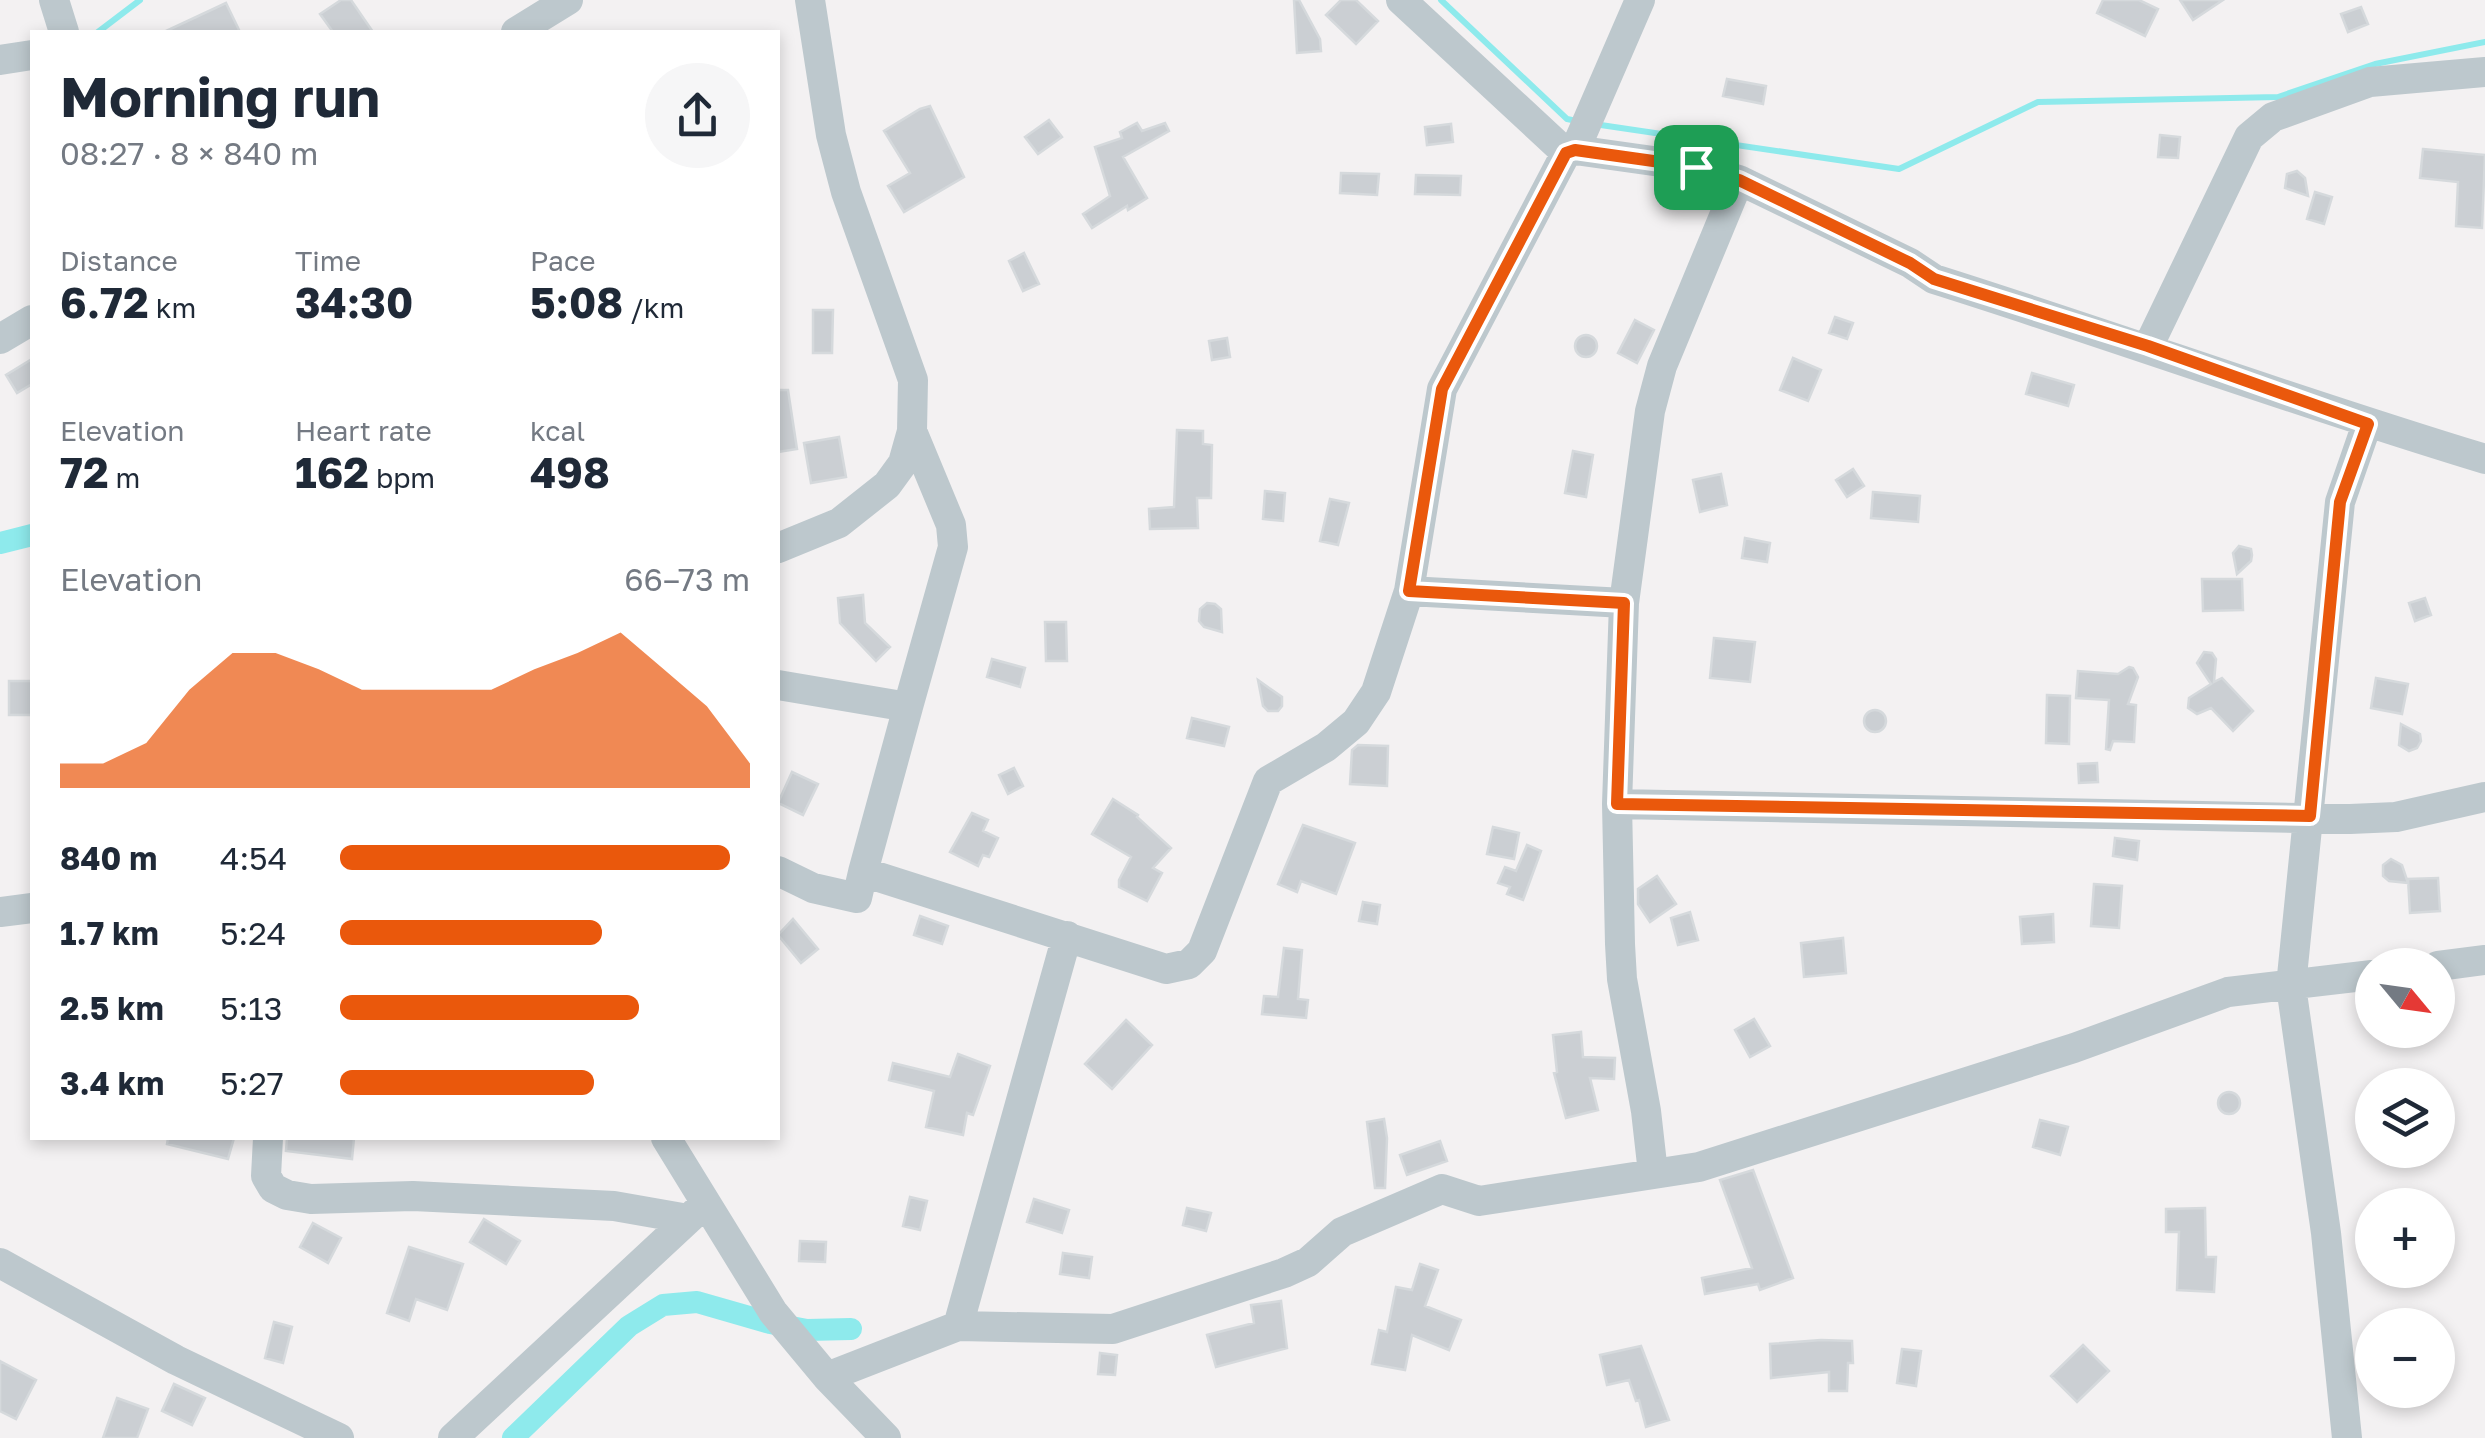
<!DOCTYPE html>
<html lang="en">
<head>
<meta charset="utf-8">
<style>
	body { margin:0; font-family:"Golos Text",sans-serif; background:#f6f6f7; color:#1f2937; height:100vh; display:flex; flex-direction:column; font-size:38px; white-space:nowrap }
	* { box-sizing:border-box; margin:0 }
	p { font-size:32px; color:#747a83 }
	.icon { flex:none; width:55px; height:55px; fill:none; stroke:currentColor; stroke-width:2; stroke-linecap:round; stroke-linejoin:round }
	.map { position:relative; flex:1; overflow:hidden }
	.sheet { position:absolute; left:30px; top:30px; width:750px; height:1110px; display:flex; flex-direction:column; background:#fff; border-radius:0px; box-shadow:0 5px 15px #0003 }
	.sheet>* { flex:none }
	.needle { width:65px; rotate:119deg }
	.tools { position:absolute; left:2355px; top:948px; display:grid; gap:20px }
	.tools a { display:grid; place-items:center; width:100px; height:100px; border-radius:50%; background:#fff; box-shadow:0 5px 15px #0003; font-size:50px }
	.pin { position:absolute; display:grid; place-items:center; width:85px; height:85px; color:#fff; margin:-42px; border-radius:20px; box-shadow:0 5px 15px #0006 }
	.round { display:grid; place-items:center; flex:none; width:105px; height:105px; border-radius:52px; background:#f6f6f7 }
	.overview { display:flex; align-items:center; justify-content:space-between; height:170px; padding:0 30px }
	h1 { font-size:55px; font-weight:700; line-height:75px }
	.metrics { display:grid; grid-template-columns:repeat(3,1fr); gap:15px; height:170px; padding:10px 30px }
	.metrics div { display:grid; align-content:center }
	.metrics b { font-size:42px; font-weight:700 }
	.metrics small { font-size:28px; font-weight:400 }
	.metrics p { font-size:28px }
	.chart { height:280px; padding:20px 30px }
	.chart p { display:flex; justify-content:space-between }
	.chart svg { width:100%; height:180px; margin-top:10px; fill:#ea580c; opacity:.7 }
	ul { padding:0 30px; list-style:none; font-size:32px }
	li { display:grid; grid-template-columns:160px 120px 1fr; align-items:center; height:75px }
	li i { height:25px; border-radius:12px; background:#ea580c }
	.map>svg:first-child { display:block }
</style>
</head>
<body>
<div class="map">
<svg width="2485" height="1438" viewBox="0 0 2485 1438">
	<rect width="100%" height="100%" fill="#f3f1f2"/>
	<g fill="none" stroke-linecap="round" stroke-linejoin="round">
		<path stroke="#8eeaec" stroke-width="6" d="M1441,0L1567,119L1577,121
			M98,32L140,0
			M1594,124L1899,169L2038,102L2278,97L2375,64L2485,42"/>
		<path stroke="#8eeaec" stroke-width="22" d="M0,543L32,535
			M513,1438L629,1326L663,1305L697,1302L770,1323L807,1330L851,1329"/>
	</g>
	<path fill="#cbcfd3" stroke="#d5d9dc" stroke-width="2.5" d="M341,0H351L373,32H333L320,14Z
		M1294,0H1299L1320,39L1321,51L1297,53Z
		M1341,0H1356L1378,21L1356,44L1326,15Z
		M2103,0H2139L2158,9L2145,36L2097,13Z
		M2180,0H2223L2193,20Z
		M226,3L240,32H164Z
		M2361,7L2368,24L2348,32L2341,14Z
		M1727,79L1766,86L1763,104L1723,96Z
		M930,106L964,177L904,212L888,186L910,173L884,131L920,109Z
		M1049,120L1062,137L1038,154L1025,137Z
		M1137,123L1142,131L1165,123L1169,131L1123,157L1147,198L1128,210L1127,206L1092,228L1083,214L1110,196L1095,147L1122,138L1120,132Z
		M1451,124L1453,142L1427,145L1425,127Z
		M2160,135L2180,137L2178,158L2158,157Z
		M2423,149L2485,155L2482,228L2456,226L2458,182L2420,178Z
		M2297,171L2305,178L2308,196L2285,188L2287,174Z
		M1341,173L1379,174L1377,195L1340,193Z
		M1416,175L1461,176L1460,195L1415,194Z
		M2315,192L2332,197L2324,224L2307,219Z
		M1024,253L1039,284L1023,291L1009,261Z
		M813,310H833L832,353H813Z
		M1835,317L1853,323L1847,339L1829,333Z
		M1635,320L1654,330L1637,363L1618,353Z
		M1575 346a11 11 0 1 1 22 0a11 11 0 1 1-22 0Z
		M1227,338L1230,357L1212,360L1209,341Z
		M1793,358L1821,370L1808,401L1780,390Z
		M32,359V384L17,393L6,375Z
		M2032,373L2074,385L2068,406L2026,394Z
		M778,390H788L797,449L778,452Z
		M1177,430L1203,431V444L1212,445L1211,498H1197L1198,528L1150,529L1149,509L1174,507Z
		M839,437L846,477L811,483L804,443Z
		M1573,451L1593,455L1586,497L1565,493Z
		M1853,469L1864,486L1847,497L1836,480Z
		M1721,474L1727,505L1700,512L1693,480Z
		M1265,491L1285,493L1283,521L1263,519Z
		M1873,492L1920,496L1918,522L1871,518Z
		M1330,499L1349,503L1338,545L1320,541Z
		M1745,538L1770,543L1767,562L1742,558Z
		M2239,546L2251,549L2252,555L2251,561L2237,574L2233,553Z
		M2202,579H2242L2243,610L2203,611Z
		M863,595L865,623L890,647L876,661L840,623L838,598Z
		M2425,598L2431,615L2415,621L2409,603Z
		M1207,603L1215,604L1221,609L1222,632L1204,627L1199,621L1200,609Z
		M1045,622H1066L1067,661H1046Z
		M1714,638L1755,642L1750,682L1710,678Z
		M2204,652L2212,653L2216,659L2214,682L2222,678L2253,711L2233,731L2211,708L2197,714L2188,708L2189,698L2211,684L2197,663Z
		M992,659L1025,668L1020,687L987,677Z
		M2129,667L2133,668L2138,677L2128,704L2136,705L2134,742L2113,741L2110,750L2106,749L2109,700L2076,698L2078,671L2118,674Z
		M2376,678L2408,684L2402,714L2371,708Z
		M1258,680L1282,697V706L1278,711H1268L1263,706Z
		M9,681H32V715H9Z
		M2047,695L2070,696L2069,744L2046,743Z
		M1864 721a11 11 0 1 1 22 0a11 11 0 1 1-22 0Z
		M1192,718L1229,727L1224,746L1187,738Z
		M2401,724L2420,734L2421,741L2417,748L2409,751L2399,745Z
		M1358,745L1388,746L1387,786L1350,784L1352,750Z
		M2097,763L2098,782L2079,783L2078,764Z
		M1014,768L1023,786L1008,794L999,775Z
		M792,772L818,784L803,815L778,803Z
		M1113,799L1138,815L1137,817L1171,848L1153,868L1162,873L1147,901L1119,887V880L1131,857L1092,834Z
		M972,813L988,820L983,831L998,838L989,857L983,855L978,866L950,852Z
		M1303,825L1355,843L1336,894L1301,881L1297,892L1278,884Z
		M1493,827L1519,833L1514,859L1487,854Z
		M2115,838L2139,841L2137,860L2113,856Z
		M1527,845L1541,851L1523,900L1507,894L1510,887L1498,883L1505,867L1516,871Z
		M2391,859L2402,865L2408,883L2389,881L2383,876V865Z
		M1657,876L1676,904L1650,922L1638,904V889Z
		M2438,878L2440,911L2410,913L2408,879Z
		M2094,884L2122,886L2119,928L2091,926Z
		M1363,902L1380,905L1377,924L1359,921Z
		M1690,912L1698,940L1678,945L1671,918Z
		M2053,914L2054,942L2022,944L2020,917Z
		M920,916L948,926L942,944L914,935Z
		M793,919L818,949L801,963L778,935Z
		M1843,938L1846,973L1804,977L1801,943Z
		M1284,948L1302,950L1298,999L1308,1000L1306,1018L1262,1014L1264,996L1278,997Z
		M1754,1019L1770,1046L1750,1057L1735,1030Z
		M1126,1020L1152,1045L1112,1089L1085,1064Z
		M1581,1032L1583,1057L1615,1058L1614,1079L1590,1078L1598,1110L1566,1118L1554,1073L1557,1072L1553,1035Z
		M958,1054L990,1066L973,1115L967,1113L963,1135L926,1127L934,1091L889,1080L893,1063L950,1077Z
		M2218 1103a11 11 0 1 1 22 0a11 11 0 1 1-22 0Z
		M1384,1119L1387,1138L1385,1188H1375L1367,1122Z
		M2040,1120L2068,1127L2060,1155L2033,1147Z
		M168,1138H234L228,1159L167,1144Z
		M287,1138H354L352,1159L286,1151Z
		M1440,1141L1447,1161L1407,1175L1400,1155Z
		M1753,1170L1793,1278L1760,1290L1758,1284L1705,1294L1702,1278L1752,1268L1720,1180Z
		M910,1197L927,1201L920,1230L903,1226Z
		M1034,1199L1069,1210L1062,1233L1027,1222Z
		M1187,1208L1211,1213L1206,1231L1183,1225Z
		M2205,1208L2206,1257H2216L2214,1292L2177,1290L2179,1232H2166V1209Z
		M484,1219L520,1241L506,1264L470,1242Z
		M313,1223L341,1238L328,1263L300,1247Z
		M800,1241L826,1242L825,1262L799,1261Z
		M409,1247L463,1264L447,1310L416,1299L409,1321L387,1313Z
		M1063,1253L1092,1257L1089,1278L1060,1274Z
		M1420,1264L1438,1270L1425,1306L1461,1320L1449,1350L1412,1335L1405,1370L1372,1364L1379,1330L1387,1332L1396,1287L1412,1290Z
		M1281,1301L1287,1348L1216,1367L1207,1335L1254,1323L1251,1305Z
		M274,1322L292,1327L283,1363L265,1358Z
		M1821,1340L1852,1341L1853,1363H1848L1847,1391H1829V1372L1771,1378L1770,1344Z
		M2083,1345L2109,1371L2077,1402L2051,1376Z
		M1641,1346L1669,1420L1646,1427L1639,1400L1636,1401L1629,1380L1607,1385L1600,1355Z
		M1902,1349L1921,1351L1916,1386L1897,1383Z
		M1100,1353L1117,1355L1115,1375L1098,1374Z
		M0,1361L36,1380L16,1419L0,1411Z
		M174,1384L205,1398L192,1425L162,1411Z
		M117,1398L148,1409L137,1438H103Z"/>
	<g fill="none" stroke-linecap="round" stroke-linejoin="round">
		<path stroke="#bdc8cd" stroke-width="30" d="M54,0L64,32
			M1401,0L1566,153L1575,150L1696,167L1739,180L1910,263L1934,279C2118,337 2300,403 2485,459
			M516,32L568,0
			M0,60L32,55
			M1575,150L1640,0
			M1566,153L1442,389L1409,591L1624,603L1617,804L1620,944L1622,979L1646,1111L1653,1173
			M0,339L32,320
			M2148,347L2249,137L2273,117L2370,82L2485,72
			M778,548L839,523L887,485L903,463L912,431L913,380L846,192L831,135L810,0
			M1624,603L1650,411L1662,366L1739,180
			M778,685L908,707L863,872L1166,969L1189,964L1202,951L1268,781L1326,747L1356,722L1376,692L1409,591
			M908,707L953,547L951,525L912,431
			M1617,804L2350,819L2396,817L2485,797
			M778,871L813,888L857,898L863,872
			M0,912L32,908
			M2438,966L2485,960
			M268,1138L266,1176L273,1188L287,1195L311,1199L413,1196L614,1206L688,1219
			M666,1138L773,1312L827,1377L886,1438
			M0,1263L176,1360L339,1438
			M958,1326L1067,936
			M827,1377L958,1326L1113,1329L1284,1273L1308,1262L1342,1232L1442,1189L1479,1201L1699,1167L2074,1048L2228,992L2372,975
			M453,1438L696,1212
			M2347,1438L2326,1233L2291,986L2340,502L2367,424"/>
	</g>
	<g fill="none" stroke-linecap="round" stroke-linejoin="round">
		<g stroke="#fff" stroke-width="20">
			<path id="route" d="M1575,150L1696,167L1739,180L1910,263L1934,279L2148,346L2368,424L2340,502L2310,816L1617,804L1624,603L1409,591L1442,389L1566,153Z"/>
		</g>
		<use href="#route" stroke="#ea580c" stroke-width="12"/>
	</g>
</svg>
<div class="tools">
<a><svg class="needle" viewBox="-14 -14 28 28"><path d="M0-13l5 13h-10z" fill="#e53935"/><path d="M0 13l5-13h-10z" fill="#747a83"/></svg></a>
<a><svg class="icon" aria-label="layers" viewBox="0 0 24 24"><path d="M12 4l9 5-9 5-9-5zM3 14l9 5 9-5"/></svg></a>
<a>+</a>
<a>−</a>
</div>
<div class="pin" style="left:1696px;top:167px;background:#1e9e55"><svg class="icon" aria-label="arrive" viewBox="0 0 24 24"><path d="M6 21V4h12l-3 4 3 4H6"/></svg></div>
<section class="sheet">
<div class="overview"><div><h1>Morning run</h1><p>08:27 · 8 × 840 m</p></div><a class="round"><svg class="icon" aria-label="share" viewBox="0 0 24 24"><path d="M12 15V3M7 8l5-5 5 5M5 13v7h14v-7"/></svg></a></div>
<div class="metrics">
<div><p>Distance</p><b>6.72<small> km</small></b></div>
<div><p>Time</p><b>34:30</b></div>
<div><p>Pace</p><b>5:08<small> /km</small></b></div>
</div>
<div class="metrics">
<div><p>Elevation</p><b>72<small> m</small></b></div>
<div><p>Heart rate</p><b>162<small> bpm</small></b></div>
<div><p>kcal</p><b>498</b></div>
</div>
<div class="chart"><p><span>Elevation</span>66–73 m</p>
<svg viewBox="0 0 160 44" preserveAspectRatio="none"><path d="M0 44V38L10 38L20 33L30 20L40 11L50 11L60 15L70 20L80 20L90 20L100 20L110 15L120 11L130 6L140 15L150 24L160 38V44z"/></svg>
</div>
<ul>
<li><b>840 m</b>4:54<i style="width:95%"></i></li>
<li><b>1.7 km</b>5:24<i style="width:64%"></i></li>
<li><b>2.5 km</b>5:13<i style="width:73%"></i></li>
<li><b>3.4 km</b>5:27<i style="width:62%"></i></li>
</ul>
</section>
</div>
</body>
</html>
